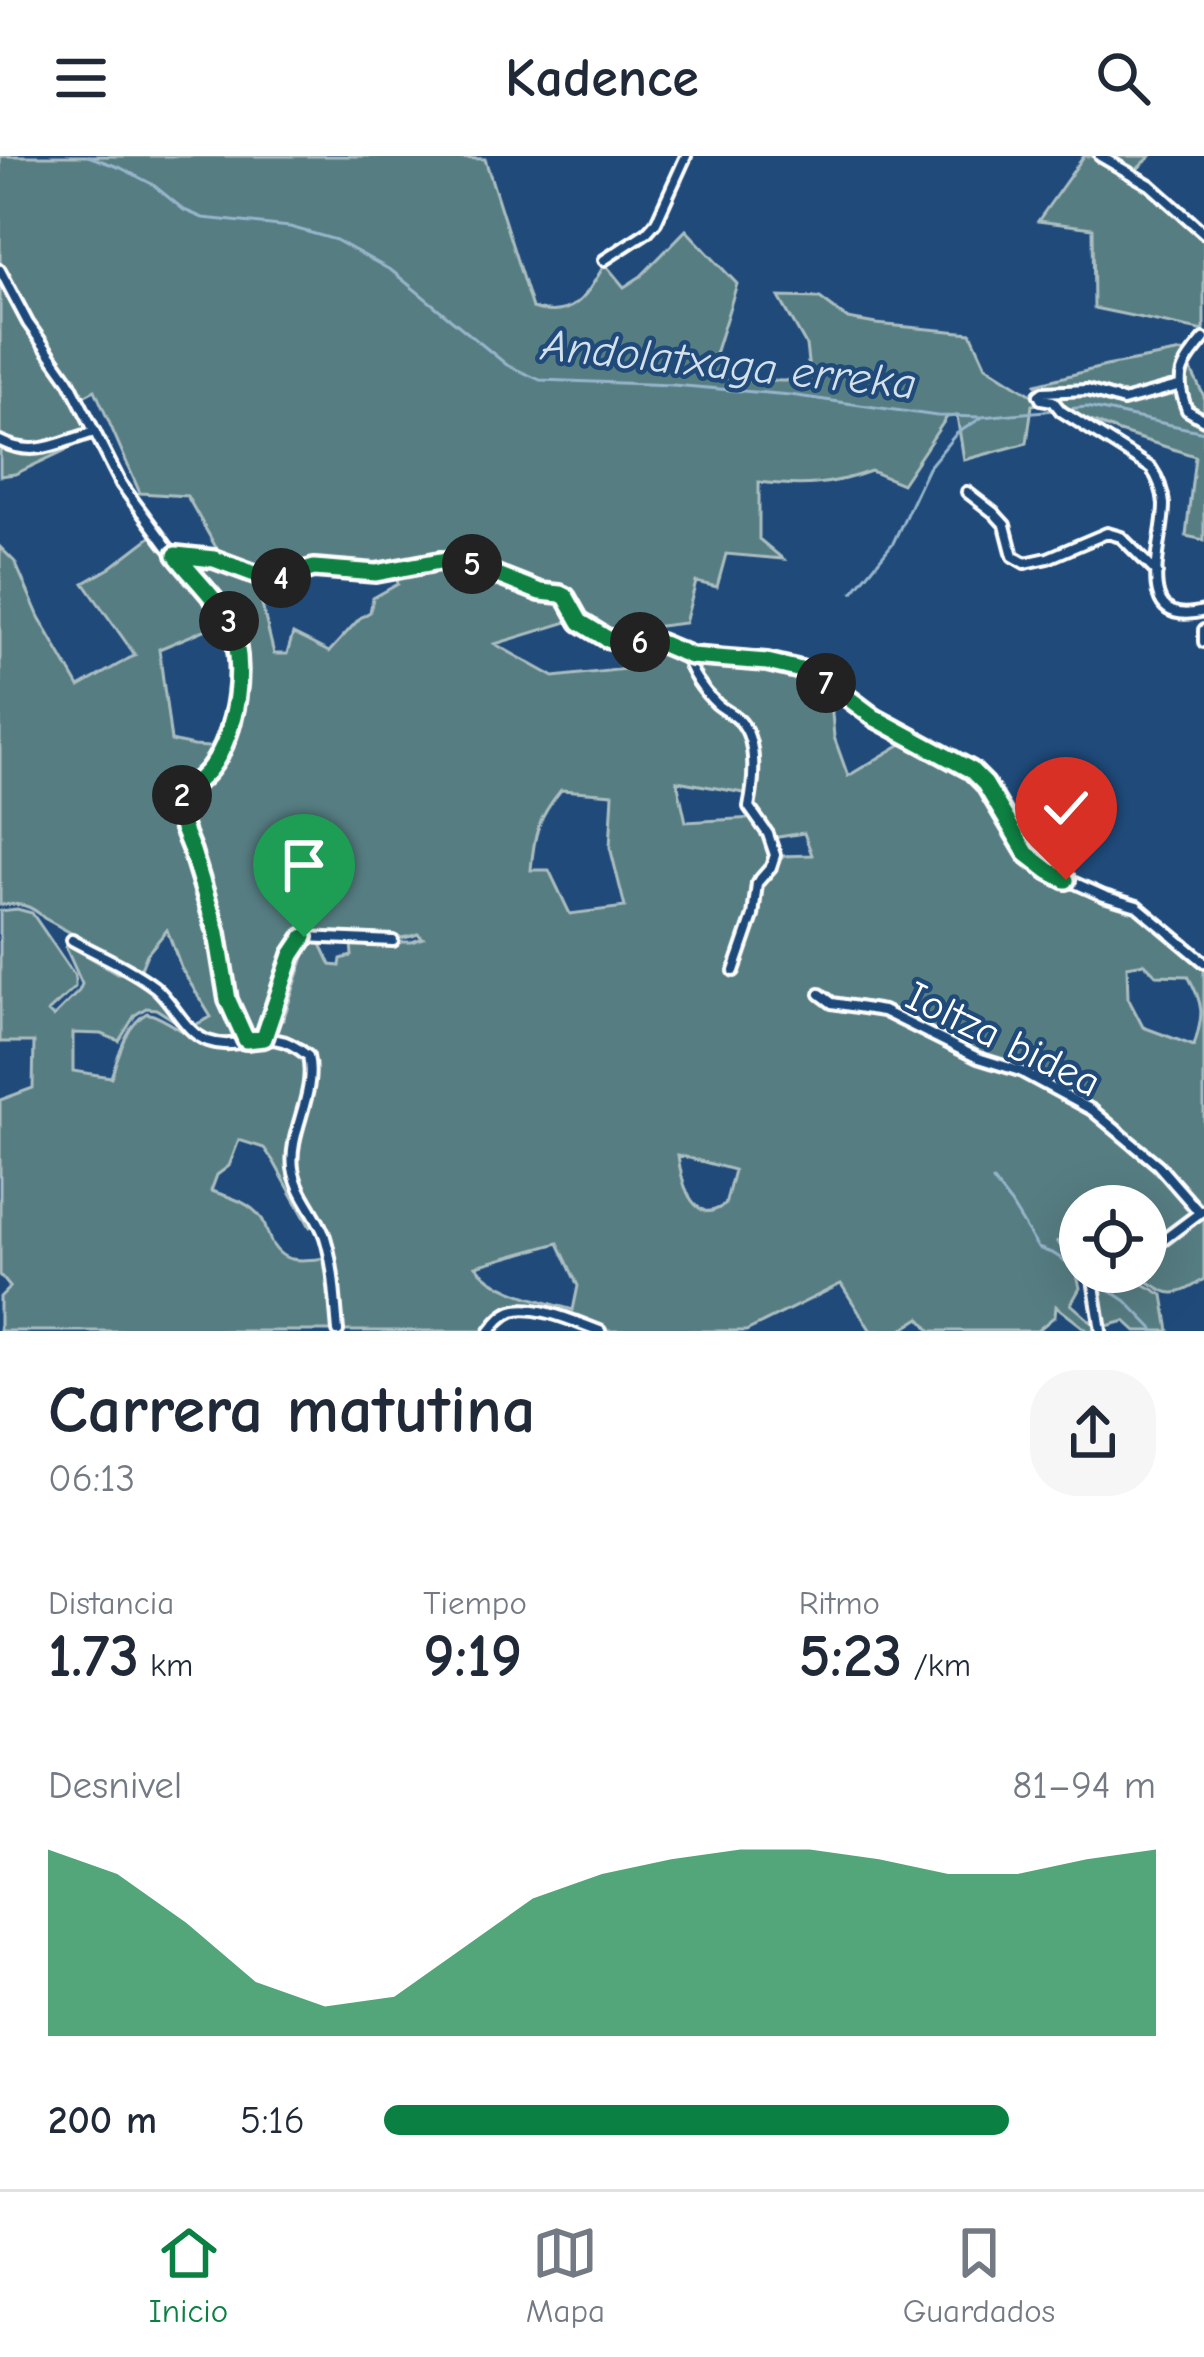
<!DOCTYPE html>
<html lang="es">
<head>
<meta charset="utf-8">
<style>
	body { margin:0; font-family:"Comic Neue",sans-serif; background:#f6f6f7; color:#1f2937; height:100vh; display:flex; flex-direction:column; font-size:45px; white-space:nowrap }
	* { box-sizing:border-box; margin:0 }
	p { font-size:39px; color:#747a83 }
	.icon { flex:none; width:66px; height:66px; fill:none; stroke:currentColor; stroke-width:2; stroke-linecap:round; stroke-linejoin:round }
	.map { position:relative; height:1175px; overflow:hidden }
	.details { display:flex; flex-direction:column; background:#fff; flex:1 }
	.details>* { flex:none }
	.buttons { position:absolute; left:1059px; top:1029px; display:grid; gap:24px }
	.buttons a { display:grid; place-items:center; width:108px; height:108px; border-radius:50%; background:#fff; box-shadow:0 12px 48px #0002; font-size:60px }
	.pin { position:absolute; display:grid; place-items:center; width:102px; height:102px; color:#fff; margin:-123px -51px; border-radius:50% 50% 50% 0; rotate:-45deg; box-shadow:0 0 12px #0007 }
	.pin .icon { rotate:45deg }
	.km { position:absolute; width:60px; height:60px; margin:-30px; border-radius:50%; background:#222; color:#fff; font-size:33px; line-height:60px; text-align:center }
	.round { display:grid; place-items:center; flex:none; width:126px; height:126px; border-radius:48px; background:#f6f6f7 }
	.overview { display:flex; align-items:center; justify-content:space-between; height:204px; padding:0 48px }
	h1 { font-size:66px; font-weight:800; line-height:90px }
	.stats { display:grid; grid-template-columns:repeat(3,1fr); gap:18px; height:204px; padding:12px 48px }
	.stats div { display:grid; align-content:center }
	.stats b { font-size:60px; font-weight:800 }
	.stats small { font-size:33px; font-weight:400 }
	.stats p { font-size:33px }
	.chart { height:336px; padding:24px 48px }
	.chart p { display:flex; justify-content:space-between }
	.chart svg { width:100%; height:216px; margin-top:12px; fill:#0b8043; opacity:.7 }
	ul { padding:0 48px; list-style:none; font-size:39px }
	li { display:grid; grid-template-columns:192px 144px 1fr; align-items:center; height:90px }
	li i { height:30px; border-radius:15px; background:#0b8043 }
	header { display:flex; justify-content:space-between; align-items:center; height:156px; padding:0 48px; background:#fff; font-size:54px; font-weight:800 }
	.tabs { display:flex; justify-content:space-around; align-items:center; height:168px; border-top:3px solid #e0e1e3; background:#fff; font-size:33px; color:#747a83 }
	.tabs a { display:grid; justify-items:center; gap:6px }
	.tabs .selected { color:#0b8043 }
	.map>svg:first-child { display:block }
</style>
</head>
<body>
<header><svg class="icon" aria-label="menu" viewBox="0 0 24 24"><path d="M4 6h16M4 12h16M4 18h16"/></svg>Kadence<svg class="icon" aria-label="search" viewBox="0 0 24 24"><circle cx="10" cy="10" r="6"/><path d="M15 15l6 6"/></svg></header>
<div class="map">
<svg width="1204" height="1175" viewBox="0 0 1204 1175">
	<rect width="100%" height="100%" fill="#1f4a7a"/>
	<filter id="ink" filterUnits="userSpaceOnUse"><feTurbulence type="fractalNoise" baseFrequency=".00833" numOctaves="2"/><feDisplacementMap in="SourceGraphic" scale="24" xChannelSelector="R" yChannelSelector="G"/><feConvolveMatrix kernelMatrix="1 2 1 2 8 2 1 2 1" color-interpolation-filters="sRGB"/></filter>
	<g filter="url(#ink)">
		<path fill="#577d82" stroke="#abbec0" stroke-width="3" fill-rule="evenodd" d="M0,0H444L446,2L485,3L532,152C573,165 586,140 605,108L624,131L641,120L686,74L737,128L715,198L730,224L785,225L809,215L806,189L779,141L820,142L848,163L876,168L971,177L986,210L1043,246L1036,228L1106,210L1182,196L1204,240V384L1186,380L1195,300L1119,276L1045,247L1032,249L1027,287L964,304L957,260L947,261L902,328L871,315C830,330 802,331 759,326V383L783,403L726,398L717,431L696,426L685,467L626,474L627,489C686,488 675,501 707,541C716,551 728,556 737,565C753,581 752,616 749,638L677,625L686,666L754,662L767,681L772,698L771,708L755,725L751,762L732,810L736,814L754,772L760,730L775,713L780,700L812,699L804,677L772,682L752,650L755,638L750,578L738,560L709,537L691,508V503L768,508L805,519L830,534L834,581L848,620L910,583L969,616L977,624L990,640L1018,691L1030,705L1052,720L1101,741L1133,751L1204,808V1051L1199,1049L1156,1003L1092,952L1018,912L978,900L889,856L857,848L832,845L821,837L818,838C831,855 864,852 885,859L978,904L1019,916L1092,956L1158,1011L1193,1050L1195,1057L1162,1084L1160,1077L1146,1065V1050H1080V1093L1056,1085L1073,1101L1080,1132L1071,1148L1097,1171V1175H1088L1056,1150L1055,1160L1037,1175H931L920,1162L900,1175H871L841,1128L746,1175H608L521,1150C504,1154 495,1160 486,1175H341L334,1098L325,1072L317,1069L310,1071L274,1006L264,992L239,984L229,1010L217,1019L211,1035C230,1041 250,1046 262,1063C265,1067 267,1076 269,1081C280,1109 300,1105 325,1102L334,1175H0V1141L10,1131L0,1119V944L33,932L34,886H0V755L17,753L32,757L75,820V831L48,856L53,861L79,835L82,828L66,792L67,788L117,817C147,816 168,850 186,872L156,853L146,852L135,859L119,885L102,878L73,877V915L111,921C119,898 126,869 147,857C170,863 187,882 209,888C244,898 284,865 309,909L293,981L297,986C306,960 319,920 306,895L272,880L269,873L271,865L283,864L307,792L313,787L321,788L331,809L340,810L341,803L352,800L351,786H412L423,782L418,778C398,786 353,784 331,781C324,780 318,777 311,777C300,778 295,787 290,795L261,875C238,888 212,889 193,870L211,861L181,812L167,774L147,798L140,815L44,762C30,748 19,747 0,749V391L15,406L39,461L79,531L135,499L84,427L110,412L153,379L226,465L159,493L171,585L193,590L225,592C237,551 253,503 230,462C218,441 198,421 182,402L218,395L187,340L140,337L95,234L76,244L95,280L15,318L0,320V119L44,199L64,224L69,215L32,168L0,109ZM334,408C351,411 381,411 395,416L398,428L373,442L370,456L360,462L329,496L293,478L287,498H274L255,420L289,422L307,409ZM567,466L636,502L635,512L554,521L495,488ZM561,634L613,638L610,691L625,751L570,758L549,714H531C534,678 538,662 561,634ZM1144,807L1156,819L1188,820C1204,849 1204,858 1194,890L1143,871L1128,842L1127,810ZM678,999L734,1014L725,1049C719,1052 712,1057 705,1055C685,1048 680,1015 678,999ZM558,1087L578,1130L573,1154C541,1144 497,1137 476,1110Z
			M1084,0H1151L1129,21L1188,68L1204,85V175L1094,152L1093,72L1038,65Z
			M1202,1059L1204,1061V1123C1163,1152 1166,1129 1127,1116H1146V1100Z
			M1098,1116C1124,1116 1141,1126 1163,1139L1169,1175H1136L1125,1165L1103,1171L1096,1123Z"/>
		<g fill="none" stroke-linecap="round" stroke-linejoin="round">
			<path stroke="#97b5cb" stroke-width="3" d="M88,0L121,12L152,28L184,54L203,62L290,71L336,84L392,115L507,209L540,224L673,229L790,239L937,260L982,261L1087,251L1204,276
				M853,436L893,387L928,312L956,278L981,262
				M993,1025L1011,1048L1038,1092L1054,1098L1080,1115
				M1099,1127L1126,1145L1155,1175"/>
			<g stroke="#fff" stroke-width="16">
				<path id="minor" d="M1100,0L1150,29L1204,77
					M604,104L647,76L656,66L686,0
					M0,114L28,167L69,225L121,328L166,389L228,464L241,516L225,584L211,611L179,642L175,653L192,695L217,777L228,843L246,884
					M1204,183C1181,211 1174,220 1187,254L1204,264
					M1039,239L1041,243L1053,245L1061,255L1151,312C1158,322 1163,336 1164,348C1165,386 1129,474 1204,455
					M1039,239L1043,236L1087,234L1123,245L1178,230
					M0,285C36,303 59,286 95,276
					M967,336L994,357L1005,369L1013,400L1025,407L1048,402L1107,377L1121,381L1157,417
					M176,399L214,403L248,417L280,422L314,412L376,417L440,405L464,406L540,436L560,438L565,441L580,467L606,482L627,487H660L687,500L767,506L811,518L875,562L971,614L985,628L1021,691L1032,704L1066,723L1104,740L1137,750L1204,806
					M1204,474V486
					M687,500C689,516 704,536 717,548C725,555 734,558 741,566C758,586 754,627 749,651L768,678L775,699L771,711L757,727L753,760L734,815
					M72,784C99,799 131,812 155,831C174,847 185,877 208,885C245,898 266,864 308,900C317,938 288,976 293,1012C297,1038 317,1057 325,1081C334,1110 335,1144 338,1175
					M820,838L832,847L883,855L978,902L1020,915L1092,954L1158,1009L1199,1056
					M264,882L292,799L305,781L393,785
					M1146,1097L1202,1055
					M1092,1116L1101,1175
					M490,1175C496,1167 502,1159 512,1155C535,1147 578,1167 600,1175"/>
			</g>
			<use href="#minor" stroke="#1f4a7a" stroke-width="8"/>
		</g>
	</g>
	<g fill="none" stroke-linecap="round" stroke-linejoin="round" filter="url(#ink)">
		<g stroke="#fff" stroke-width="24">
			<path id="route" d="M304,781L292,799L264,882L246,884L228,844L217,777L192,695L175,653C180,635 200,627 211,611C237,577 248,505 229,466C219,445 190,418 176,399L214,403L260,420L280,422L314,412L376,417L440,405L464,406L540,436L560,438L566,441L580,466L606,482L627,487H660L691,500L767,506L801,514L839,535L875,562L971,614L985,628L1027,698L1049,715L1066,724"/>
		</g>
		<use href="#route" stroke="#0b8043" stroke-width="15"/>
	</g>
	<g text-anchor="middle" stroke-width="9" stroke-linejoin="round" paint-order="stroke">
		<g font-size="42" fill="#fff" stroke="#1f4a7a">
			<text transform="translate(1004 882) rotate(26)" y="15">Ioltza bidea</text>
		</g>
		<g font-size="45" font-style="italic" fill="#d4e0ea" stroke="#1f4a7a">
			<text transform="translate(729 207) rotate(6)" y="16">Andolatxaga erreka</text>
		</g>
	</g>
</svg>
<div class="buttons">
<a><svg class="icon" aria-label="locate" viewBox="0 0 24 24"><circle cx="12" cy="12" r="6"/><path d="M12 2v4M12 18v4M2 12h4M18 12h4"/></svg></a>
</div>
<div class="pin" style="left:304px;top:781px;background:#1e9e55"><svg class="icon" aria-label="arrive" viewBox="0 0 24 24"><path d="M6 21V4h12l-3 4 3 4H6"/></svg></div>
<div class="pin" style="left:1066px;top:724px;background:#d93025"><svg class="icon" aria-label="check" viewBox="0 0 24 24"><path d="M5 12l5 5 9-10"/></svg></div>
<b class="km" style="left:182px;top:639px">2</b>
<b class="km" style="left:229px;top:465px">3</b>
<b class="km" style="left:281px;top:422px">4</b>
<b class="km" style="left:472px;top:408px">5</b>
<b class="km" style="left:640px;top:486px">6</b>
<b class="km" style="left:826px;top:527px">7</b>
</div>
<section class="details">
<div class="overview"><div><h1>Carrera matutina</h1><p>06:13</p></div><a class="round"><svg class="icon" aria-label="share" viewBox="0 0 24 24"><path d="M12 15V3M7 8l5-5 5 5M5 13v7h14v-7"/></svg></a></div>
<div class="stats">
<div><p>Distancia</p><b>1.73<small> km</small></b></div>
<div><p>Tiempo</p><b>9:19</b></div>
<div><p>Ritmo</p><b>5:23<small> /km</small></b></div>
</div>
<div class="chart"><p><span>Desnivel</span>81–94 m</p>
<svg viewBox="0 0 160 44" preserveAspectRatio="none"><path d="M0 44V6L10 11L20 21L30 33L40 38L50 36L60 26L70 16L80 11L90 8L100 6L110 6L120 8L130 11L140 11L150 8L160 6V44z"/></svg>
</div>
<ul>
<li><b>200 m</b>5:16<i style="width:81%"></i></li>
</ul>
</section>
<nav class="tabs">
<a class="selected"><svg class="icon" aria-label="home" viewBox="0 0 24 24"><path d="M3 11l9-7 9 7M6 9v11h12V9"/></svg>Inicio</a>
<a><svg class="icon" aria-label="map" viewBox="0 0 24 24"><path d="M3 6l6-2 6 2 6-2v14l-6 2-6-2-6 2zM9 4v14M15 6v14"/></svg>Mapa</a>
<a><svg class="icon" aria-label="saved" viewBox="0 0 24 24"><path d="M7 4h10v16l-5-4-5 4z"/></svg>Guardados</a>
</nav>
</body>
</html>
